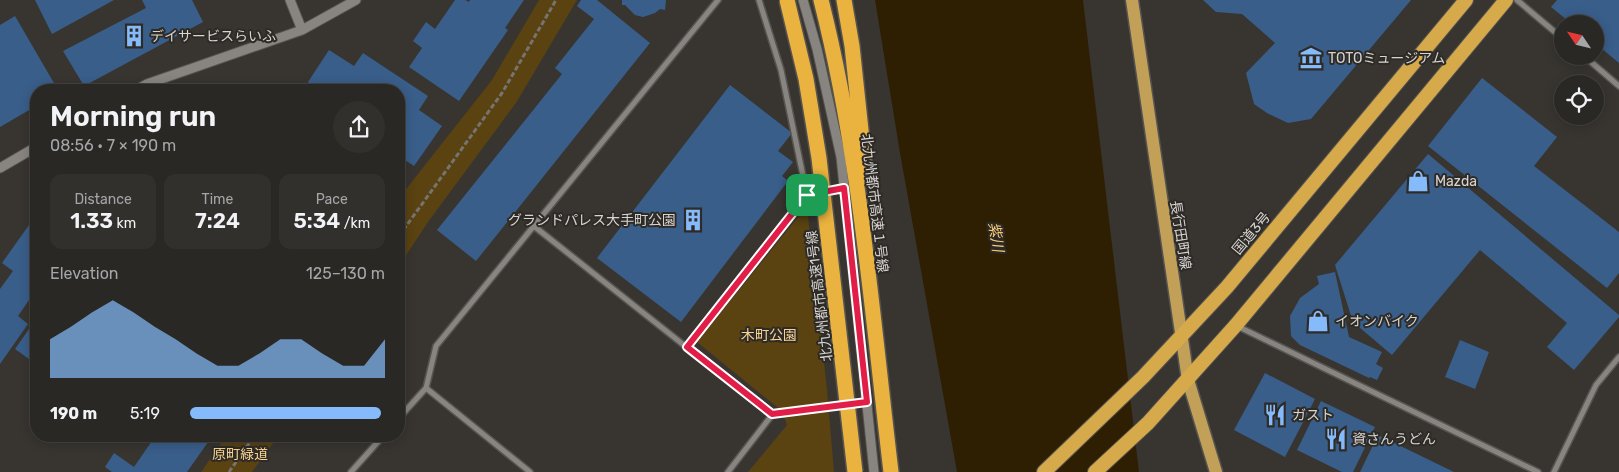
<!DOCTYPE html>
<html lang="en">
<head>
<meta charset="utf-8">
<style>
	body { margin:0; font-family:Rubik,"Noto Sans JP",sans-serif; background:#32302d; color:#f1f3f6; height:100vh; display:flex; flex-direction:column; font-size:19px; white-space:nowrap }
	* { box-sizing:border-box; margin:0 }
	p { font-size:16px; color:#a5a6a7 }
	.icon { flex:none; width:28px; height:28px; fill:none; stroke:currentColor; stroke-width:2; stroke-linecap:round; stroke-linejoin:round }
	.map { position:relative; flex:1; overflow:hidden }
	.drawer { position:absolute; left:30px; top:84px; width:375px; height:358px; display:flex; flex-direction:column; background:#2a2825; border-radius:20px; box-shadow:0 2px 12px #0003,0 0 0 1px #464442 }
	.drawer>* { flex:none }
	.needle { width:32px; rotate:305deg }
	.tools { position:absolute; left:1554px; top:15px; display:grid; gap:10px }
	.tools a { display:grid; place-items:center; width:50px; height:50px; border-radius:50%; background:#2a2825; box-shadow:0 2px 12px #0003,0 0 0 1px #464442; font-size:25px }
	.pin { position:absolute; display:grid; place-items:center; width:42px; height:42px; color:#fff; margin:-21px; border-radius:10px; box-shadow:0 2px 8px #0006 }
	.round { display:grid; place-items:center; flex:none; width:52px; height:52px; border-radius:26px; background:#32302d }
	.overview { display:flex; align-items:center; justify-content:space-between; height:85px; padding:0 20px }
	h1 { font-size:28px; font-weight:600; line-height:38px }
	.figures { display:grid; grid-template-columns:repeat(3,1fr); gap:8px; height:85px; padding:5px 20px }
	.figures div { display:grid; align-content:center; border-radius:12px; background:#32302d; text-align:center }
	.figures b { font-size:21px; font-weight:600 }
	.figures small { font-size:14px; font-weight:400 }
	.figures p { font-size:14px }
	.chart { height:140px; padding:10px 20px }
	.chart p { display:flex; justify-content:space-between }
	.chart svg { width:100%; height:90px; margin-top:5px; fill:#85bbfb; opacity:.7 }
	ul { padding:0 20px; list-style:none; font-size:16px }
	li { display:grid; grid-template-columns:80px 60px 1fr; align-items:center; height:38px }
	li i { height:12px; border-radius:6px; background:#85bbfb }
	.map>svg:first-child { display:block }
</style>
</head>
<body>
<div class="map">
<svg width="1619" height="472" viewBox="0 0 1619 472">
	<rect width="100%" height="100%" fill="#383531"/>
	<path fill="#5a4211" d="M539,0H577L516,103L428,222L399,266V198L492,80Z
		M807,206L827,390L834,472H748L787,425L782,411L697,342Z
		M227,435H279L252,472H201Z"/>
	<path fill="#2e1f02" d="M875,0H1083L1139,472H957L900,153Z"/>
	<path fill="#395e8a" d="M35,0H114L52,34Z
		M142,0H192L203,22L84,86L63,51L146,8Z
		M455,0H465L469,2L470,0H524L505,28L508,30L459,101L409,67L422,48L413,41L426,22L435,29Z
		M581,0H597L650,43L476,261L437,230L562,74L555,68L594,19L577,6Z
		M622,0H666L665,10L660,9L655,13L643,17L635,15L625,5H622Z
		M1203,0H1411L1311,119L1288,123L1267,113L1254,104L1246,73L1275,43L1242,14L1216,12Z
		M1557,0H1619V63L1595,43V24H1572L1551,7Z
		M15,16L58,90H36V106L0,127V25Z
		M329,50L354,66L363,53L428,96L419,110L442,126L414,166L399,156V90H313L308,82Z
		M1482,78L1557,137L1534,166L1619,232V273L1607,288L1428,146Z
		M730,85L792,133L778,151L793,162L782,176L788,181L681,322L597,258Z
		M1428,154L1619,315V317L1574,370L1547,347L1567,323L1480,250L1392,355L1353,322L1335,265Z
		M29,225L36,230V290L18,316L28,324L0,364V289L13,271L2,263Z
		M1335,272L1349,337L1382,352L1376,364L1383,368L1377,380L1370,377L1369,378L1300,345L1291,336L1290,316L1300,298L1319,284L1317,276Z
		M36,319V364L15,349Z
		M1460,340L1489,352L1475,389L1445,377Z
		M1265,373L1315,399L1285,457L1234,430Z
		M1321,401L1375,427L1353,472H1342L1297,450Z
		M156,435H213L187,472H112L105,467L114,453L134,467Z
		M1378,435L1454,472H1360Z"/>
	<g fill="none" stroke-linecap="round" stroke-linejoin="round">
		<g stroke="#565450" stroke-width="8">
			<path id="minor" d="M759,0L781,70L807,195
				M1517,0L1562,38
				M1584,56L1619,86
				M535,227L772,415L728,472
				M1237,326L1538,472
				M687,347L807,195L844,188
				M426,388L530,472
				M772,415L867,402
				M399,418L426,388L436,346L718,0
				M351,472L384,435
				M1554,472L1596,385L1619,357"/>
		</g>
		<g stroke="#565450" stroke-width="11">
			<path id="tertiary" d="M290,0L302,30
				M803,0L817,49L841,157L874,472
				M136,90L147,84L302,30L356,0
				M0,168L36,147"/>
		</g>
		<g stroke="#565450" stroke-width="15">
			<path id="primary" d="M1132,0L1188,380L1216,472"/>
		</g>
		<g stroke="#565450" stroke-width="16">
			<path id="trunk" d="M1044,472L1143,377L1227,287L1466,0
				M1095,472L1148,423L1236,325L1506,0"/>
		</g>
		<g stroke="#565450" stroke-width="18">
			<path id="motorway" d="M821,0C860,154 872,314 891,472
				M844,0L852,46L866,177"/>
		</g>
		<path stroke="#767470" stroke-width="3" stroke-dasharray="5 2.5" stroke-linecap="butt" d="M399,236L502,93L556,0
			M229,472L255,435"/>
		<use href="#minor" stroke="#888580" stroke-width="5"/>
		<use href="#tertiary" stroke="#888580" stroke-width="9"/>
		<use href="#primary" stroke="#c3a058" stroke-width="12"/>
		<use href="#trunk" stroke="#d6a94b" stroke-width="14"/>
		<use href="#motorway" stroke="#eab23e" stroke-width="15"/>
		<g stroke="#565450" stroke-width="18" stroke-linecap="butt">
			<path id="motorway-bridge" d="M787,0L806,79L819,158L855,472"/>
		</g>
		<use href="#motorway-bridge" stroke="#eab23e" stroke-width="15"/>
	</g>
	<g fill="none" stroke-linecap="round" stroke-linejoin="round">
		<g stroke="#fff" stroke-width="10">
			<path id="route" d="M844,188L867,402L772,414L687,347L807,195Z"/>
		</g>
		<use href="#route" stroke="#e11d48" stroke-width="6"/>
	</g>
	<defs>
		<g id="building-bare" transform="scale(1.725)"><path d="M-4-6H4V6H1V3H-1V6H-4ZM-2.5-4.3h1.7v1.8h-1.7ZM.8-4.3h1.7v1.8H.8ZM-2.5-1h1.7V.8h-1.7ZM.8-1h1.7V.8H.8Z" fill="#85bbfb" stroke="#2e2b27" stroke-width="2.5" paint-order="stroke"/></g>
		<g id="museum-bare" transform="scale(1.725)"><path d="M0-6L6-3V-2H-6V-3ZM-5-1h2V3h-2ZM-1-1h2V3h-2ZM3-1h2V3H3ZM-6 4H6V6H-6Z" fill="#85bbfb" stroke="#2e2b27" stroke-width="2.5" paint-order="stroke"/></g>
		<g id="shop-bare" transform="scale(1.725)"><path d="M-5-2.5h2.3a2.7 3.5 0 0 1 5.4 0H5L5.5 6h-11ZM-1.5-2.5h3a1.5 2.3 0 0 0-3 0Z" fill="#85bbfb" stroke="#2e2b27" stroke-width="2.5" paint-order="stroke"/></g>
		<g id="restaurant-bare" transform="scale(1.725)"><path d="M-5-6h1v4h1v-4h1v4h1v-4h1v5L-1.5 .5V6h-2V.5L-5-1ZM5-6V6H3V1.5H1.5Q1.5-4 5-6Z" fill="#85bbfb" stroke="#2e2b27" stroke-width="2.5" paint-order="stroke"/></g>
	</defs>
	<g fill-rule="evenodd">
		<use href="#building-bare" x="134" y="36"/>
		<use href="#museum-bare" x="1311" y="58"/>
		<use href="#shop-bare" x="1418" y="181"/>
		<use href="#building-bare" x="693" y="220"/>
		<use href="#shop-bare" x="1318" y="321"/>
		<use href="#restaurant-bare" x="1275" y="415"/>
		<use href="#restaurant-bare" x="1336" y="439"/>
	</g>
	<g text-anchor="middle" stroke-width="4" stroke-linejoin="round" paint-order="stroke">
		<g font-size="14" fill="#d6d4d1" stroke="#2e2b27" text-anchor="start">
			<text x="150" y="41">デイサービスらいふ</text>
			<text x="1328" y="63">TOTOミュージアム</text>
			<text x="1435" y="186">Mazda</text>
			<text x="676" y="225" text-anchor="end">グランドパレス大手町公園</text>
			<text x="1335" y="326">イオンバイク</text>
			<text x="1292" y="420">ガスト</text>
			<text x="1352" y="444">資さんうどん</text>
		</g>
		<g font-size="14" fill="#d6d4d1" stroke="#2e2b27">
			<text transform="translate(875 203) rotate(83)" y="5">北九州都市高速１号線</text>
			<text transform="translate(1251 233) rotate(-50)" y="5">国道3号</text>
			<text transform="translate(1181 235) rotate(81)" y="5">長行田町線</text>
			<text transform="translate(819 296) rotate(-97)" y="5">北九州都市高速1号線</text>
		</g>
		<g font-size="14" fill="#f9d595" stroke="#2e2b27">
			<text x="769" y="340">木町公園</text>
			<text x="240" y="459">原町緑道</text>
		</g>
		<g font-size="15" font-style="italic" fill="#f8cb79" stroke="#2e2b27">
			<text transform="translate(996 237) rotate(81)" y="5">紫川</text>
		</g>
	</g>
</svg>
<div class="tools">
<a><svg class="needle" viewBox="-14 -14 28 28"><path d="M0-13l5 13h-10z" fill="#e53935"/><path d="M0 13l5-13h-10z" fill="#a5a6a7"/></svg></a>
<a><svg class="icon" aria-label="locate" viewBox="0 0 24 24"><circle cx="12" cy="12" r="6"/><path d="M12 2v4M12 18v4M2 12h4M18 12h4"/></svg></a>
</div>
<div class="pin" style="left:807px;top:195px;background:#1e9e55"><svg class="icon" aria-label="arrive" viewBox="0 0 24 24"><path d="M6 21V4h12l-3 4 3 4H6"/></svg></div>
<section class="drawer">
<div class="overview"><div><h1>Morning run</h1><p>08:56 · 7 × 190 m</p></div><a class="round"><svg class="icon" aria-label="share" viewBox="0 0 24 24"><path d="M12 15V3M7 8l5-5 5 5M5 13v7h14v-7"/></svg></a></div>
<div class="figures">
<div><p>Distance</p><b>1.33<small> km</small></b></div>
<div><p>Time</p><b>7:24</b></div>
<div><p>Pace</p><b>5:34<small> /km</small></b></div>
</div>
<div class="chart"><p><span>Elevation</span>125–130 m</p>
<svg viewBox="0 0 160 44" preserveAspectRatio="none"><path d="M0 44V25L10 19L20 12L30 6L40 12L50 19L60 25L70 32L80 38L90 38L100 32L110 25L120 25L130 32L140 38L150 38L160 25V44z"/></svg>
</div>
<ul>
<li><b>190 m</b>5:19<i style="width:98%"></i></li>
</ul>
</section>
</div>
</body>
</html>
